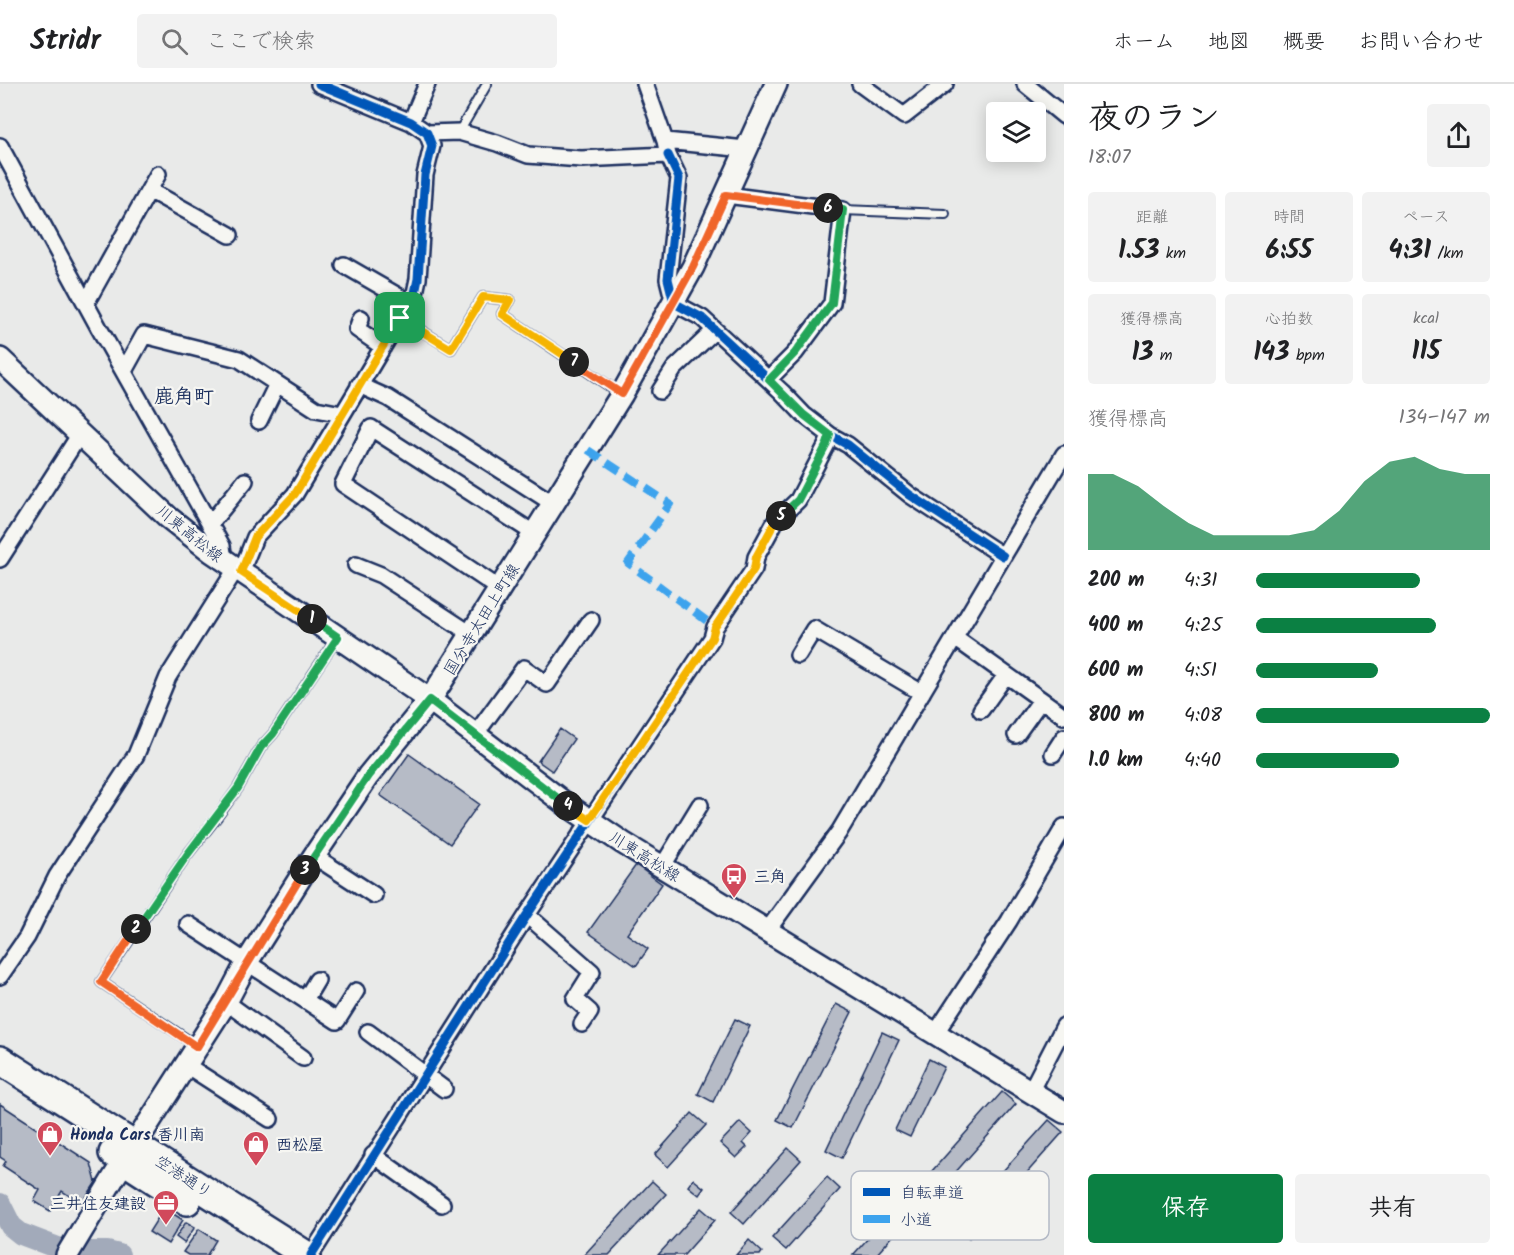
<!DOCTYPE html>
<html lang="ja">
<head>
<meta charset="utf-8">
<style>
	body { margin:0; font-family:Kalam,"Klee One",sans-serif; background:#f2f2f2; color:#202124; height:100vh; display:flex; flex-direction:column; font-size:22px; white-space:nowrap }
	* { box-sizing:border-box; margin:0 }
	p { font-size:20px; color:#757577 }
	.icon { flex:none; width:33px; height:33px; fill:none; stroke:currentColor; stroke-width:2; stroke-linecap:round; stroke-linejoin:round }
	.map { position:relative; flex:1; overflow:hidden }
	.panel { display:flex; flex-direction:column; background:#fff; width:450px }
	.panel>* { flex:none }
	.tools { position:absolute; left:986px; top:18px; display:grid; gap:12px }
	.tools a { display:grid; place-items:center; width:60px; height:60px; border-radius:6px; background:#fff; box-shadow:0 3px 15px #0003; font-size:30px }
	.pin { position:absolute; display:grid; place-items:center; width:51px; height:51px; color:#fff; margin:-26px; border-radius:12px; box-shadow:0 3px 9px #0006 }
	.km { position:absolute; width:30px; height:30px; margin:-15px; border-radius:50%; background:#222; color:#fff; font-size:16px; line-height:30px; text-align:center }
	.round { display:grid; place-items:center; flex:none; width:63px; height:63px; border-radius:6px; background:#f2f2f2 }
	.overview { display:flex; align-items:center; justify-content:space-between; height:102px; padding:0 24px }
	h1 { font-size:33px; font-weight:700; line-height:45px }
	.metrics { display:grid; grid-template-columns:repeat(3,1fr); gap:9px; height:102px; padding:6px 24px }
	.metrics div { display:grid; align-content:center; border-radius:6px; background:#f2f2f2; text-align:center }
	.metrics b { font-size:26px; font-weight:700 }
	.metrics small { font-size:16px; font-weight:400 }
	.metrics p { font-size:16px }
	.chart { height:168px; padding:12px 24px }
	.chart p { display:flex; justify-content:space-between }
	.chart svg { width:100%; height:108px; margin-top:6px; fill:#0b8043; opacity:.7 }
	.primary-button { display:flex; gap:12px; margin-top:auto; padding:12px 24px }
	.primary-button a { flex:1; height:69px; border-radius:6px; background:#0b8043; color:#fff; font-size:24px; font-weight:700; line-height:69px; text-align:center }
	.primary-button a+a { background:#f2f2f2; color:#202124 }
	ul { padding:0 24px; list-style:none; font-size:20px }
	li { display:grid; grid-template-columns:96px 72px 1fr; align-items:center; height:45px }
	li i { height:15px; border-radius:8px; background:#0b8043 }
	header { display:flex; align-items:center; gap:36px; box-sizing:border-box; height:84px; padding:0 30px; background:#fff; border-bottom:2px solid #e0e0e0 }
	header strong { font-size:28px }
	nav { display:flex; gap:33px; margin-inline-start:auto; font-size:21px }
	.search { width:420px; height:54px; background:#f2f2f2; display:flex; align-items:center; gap:15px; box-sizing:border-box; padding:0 21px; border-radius:6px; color:#757577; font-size:22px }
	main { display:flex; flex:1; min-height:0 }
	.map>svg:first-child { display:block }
</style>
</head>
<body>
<header>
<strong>Stridr</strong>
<div class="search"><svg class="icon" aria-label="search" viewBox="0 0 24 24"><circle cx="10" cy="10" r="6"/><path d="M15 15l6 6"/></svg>ここで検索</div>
<nav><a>ホーム</a><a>地図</a><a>概要</a><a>お問い合わせ</a></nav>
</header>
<main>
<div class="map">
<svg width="1064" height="1171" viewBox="0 0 1064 1171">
	<rect width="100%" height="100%" fill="#e9eae9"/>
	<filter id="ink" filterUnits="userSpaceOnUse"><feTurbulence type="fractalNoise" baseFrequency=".0167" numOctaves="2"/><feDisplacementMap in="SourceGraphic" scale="12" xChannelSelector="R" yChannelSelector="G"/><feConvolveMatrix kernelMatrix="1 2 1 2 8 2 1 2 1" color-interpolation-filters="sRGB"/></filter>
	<g filter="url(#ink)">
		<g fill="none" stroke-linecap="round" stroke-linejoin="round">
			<path stroke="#a2aaba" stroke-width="22" d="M0,1120L11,1142L21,1150L58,1164
				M88,1168H107L119,1171"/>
		</g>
		<path fill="#b6bbc6" stroke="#1b2f5e" stroke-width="1.5" d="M560,645L574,655L552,687L538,677Z
			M409,670L479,720L450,760L380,711Z
			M636,781L662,800L627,850L648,865L636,882L588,848Z
			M836,920L852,928L793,1044L777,1036Z
			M735,935L750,942L713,1018L698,1010Z
			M882,948L899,956L842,1074L826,1066Z
			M929,975L944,983L910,1053L895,1046Z
			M1002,1008L1016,1020L922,1126L908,1114Z
			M0,1020L91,1079L96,1098L82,1120L62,1107L50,1127L34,1117L40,1106L3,1082L6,1077L0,1073Z
			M692,1029L706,1041L668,1083L655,1071Z
			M1049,1036L1063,1048L969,1154L954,1141Z
			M740,1038L752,1049L743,1059L747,1063L736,1074L720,1059Z
			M788,1064L801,1076L744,1140L731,1128Z
			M827,1093L840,1105L786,1166L772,1154Z
			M693,1095L704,1104L699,1111L688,1102Z
			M652,1097L666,1110L609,1171H584Z
			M164,1124L183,1136L168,1160L149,1148Z
			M701,1124L715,1136L684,1171H658Z
			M888,1132L901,1143L876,1171H853Z
			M186,1138L195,1143L184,1159L176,1153Z
			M199,1145L216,1156L207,1171H188L183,1168Z
			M749,1156L762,1168L760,1171H736Z"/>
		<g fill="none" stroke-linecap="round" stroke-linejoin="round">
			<g stroke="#1b2f5e" stroke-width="12">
				<path id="lane" d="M459,48L487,0
					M843,126L945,130
					M401,234L451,265L483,213L510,216L502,230L621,310
					M197,962L101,898L187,771L217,733L238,704L261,663L273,650L337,554"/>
			</g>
			<g stroke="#1b2f5e" stroke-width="20">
				<path id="street" d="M645,0L665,57L746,65
					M860,0L904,32L945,0
					M1025,0L1064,32
					M411,38L427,0
					M427,49L459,48L497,59L528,71L581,75L668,71L665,57
					M0,62L99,244L222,462L224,476
					M668,71L679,94L668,195L674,219L702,234L782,308L804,331L830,351L848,361L910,411L1003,472
					M149,106L230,151
					M726,111L843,126L832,219L795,269L769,295
					M344,181L410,219
					M86,219L158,90
					M361,234L357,245L383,263
					M124,287L144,251L239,275L316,325L342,330
					M359,301L388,314L554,420
					M660,307L674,285L715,246
					M259,337L277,300
					M210,440L245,397
					M0,475L80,350
					M356,481L381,491L471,550
					M241,488L255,453L295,410L415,209L418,195L425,91L432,62L427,49L411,38L319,0
					M500,505L343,400L371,344L535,450
					M955,554L1064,632
					M798,571L814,545L922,609
					M981,626L1006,591
					M475,651L524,584L547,600L591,536
					M1016,651L1041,616
					M1053,670L1064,653
					M314,772L374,811
					M662,783L700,721
					M527,831L592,888L575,915L590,928L582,940
					M188,840L337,937L356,907
					M767,847L839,748L1064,370
					M0,892L27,853L57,792L136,671L168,593L236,485
					M305,916L317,896
					M226,918L303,974
					M368,948L444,1005
					M935,950L1009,837L1064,743
					M186,981L270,1035
					M1030,1008L1064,942
					M373,1071L442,1120
					M311,1171L527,831L712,554L715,543L754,485L756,473L775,438L798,416L827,360L830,351"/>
			</g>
			<g stroke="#1b2f5e" stroke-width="26">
				<path id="secondary" d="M0,275L169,434L211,467L430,616L567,721L623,759L1064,1028
					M67,1171L114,1093L226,918L247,878L314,772L368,692L430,616L622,310L693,183L776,0"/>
			</g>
			<g stroke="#1b2f5e" stroke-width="32">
				<path id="highway" d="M0,976L306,1171
					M113,1069L187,1117"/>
			</g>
			<use href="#lane" stroke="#f6f6f2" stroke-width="8"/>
			<use href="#street" stroke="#f6f6f2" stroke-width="15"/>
			<use href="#secondary" stroke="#f6f6f2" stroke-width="21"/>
			<use href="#highway" stroke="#f6f6f2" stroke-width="27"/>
			<path stroke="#3da3ed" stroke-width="8" stroke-dasharray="15 8" stroke-linecap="butt" d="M588,366L670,420L628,479L715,543"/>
			<g stroke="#f6f6f2" stroke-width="13">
				<path id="cycleway" d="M668,71L679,94L668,195L674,219L702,234L782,308L804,331L830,351L848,361L910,411L1003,472
					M241,488L255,453L295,410L415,209L418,195L425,91L432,62L427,49L411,38L319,0
					M311,1171L527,831L712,554L715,543L754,485L756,473L775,438L798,416L827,360L830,351"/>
			</g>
			<use href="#cycleway" stroke="#0057b8" stroke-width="9"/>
		</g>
	</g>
	<g fill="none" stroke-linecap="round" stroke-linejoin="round" filter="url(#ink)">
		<g stroke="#fff" stroke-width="12">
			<path id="split-1" d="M312,535L241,488L255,453L295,410L400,234"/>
		</g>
		<g stroke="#fff" stroke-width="12">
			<path id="split-2" d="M136,845L187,771L238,704L261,663L273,650L338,553L312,535"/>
		</g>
		<g stroke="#fff" stroke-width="12">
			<path id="split-3" d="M136,845L101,898L197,963L305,786"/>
		</g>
		<g stroke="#fff" stroke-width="12">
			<path id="split-4" d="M305,786L368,692L430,616L568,722"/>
		</g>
		<g stroke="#fff" stroke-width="12">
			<path id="split-5" d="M568,722L589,736L712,554L715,543L754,485L756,473L775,438L781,432"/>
		</g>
		<g stroke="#fff" stroke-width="12">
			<path id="split-6" d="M781,432L798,416L827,360L830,351L804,331L769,296L795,269L832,219L843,126L828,124"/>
		</g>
		<g stroke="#fff" stroke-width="12">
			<path id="split-7" d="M574,278L622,310L693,183L726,111L828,124"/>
		</g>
		<g stroke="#fff" stroke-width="12">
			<path id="split-8" d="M400,234L451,265L483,213L510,216L502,230L574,278"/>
		</g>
		<use href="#split-1" stroke="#f5b400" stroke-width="8"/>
		<use href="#split-2" stroke="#22a559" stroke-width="8"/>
		<use href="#split-3" stroke="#f0652b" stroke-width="8"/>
		<use href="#split-4" stroke="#22a559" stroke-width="8"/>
		<use href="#split-5" stroke="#f5b400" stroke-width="8"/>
		<use href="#split-6" stroke="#22a559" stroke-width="8"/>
		<use href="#split-7" stroke="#f0652b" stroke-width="8"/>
		<use href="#split-8" stroke="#f5b400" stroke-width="8"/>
	</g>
	<defs>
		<g id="bus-pin" transform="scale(1.35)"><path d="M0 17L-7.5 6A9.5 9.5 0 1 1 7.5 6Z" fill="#d1495b" stroke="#f6f6f2"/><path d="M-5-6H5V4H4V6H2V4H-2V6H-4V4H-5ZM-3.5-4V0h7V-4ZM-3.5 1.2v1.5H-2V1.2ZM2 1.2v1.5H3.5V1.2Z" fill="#fff"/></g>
		<g id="shop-pin" transform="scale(1.35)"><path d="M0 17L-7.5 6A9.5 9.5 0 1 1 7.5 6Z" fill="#d1495b" stroke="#f6f6f2"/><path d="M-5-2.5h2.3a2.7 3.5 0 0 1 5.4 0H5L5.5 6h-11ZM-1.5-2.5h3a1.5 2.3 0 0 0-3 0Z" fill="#fff"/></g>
		<g id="office-pin" transform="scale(1.35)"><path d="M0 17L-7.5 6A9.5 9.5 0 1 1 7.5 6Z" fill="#d1495b" stroke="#f6f6f2"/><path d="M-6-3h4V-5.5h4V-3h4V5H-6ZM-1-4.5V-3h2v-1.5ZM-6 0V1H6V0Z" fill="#fff"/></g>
	</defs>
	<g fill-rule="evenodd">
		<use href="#bus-pin" x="734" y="792"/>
		<use href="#shop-pin" x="50" y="1050"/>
		<use href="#shop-pin" x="256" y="1060"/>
		<use href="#office-pin" x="166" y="1119"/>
	</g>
	<g text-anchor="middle" stroke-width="4.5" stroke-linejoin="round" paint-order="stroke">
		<g font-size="16" fill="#1b2f5e" stroke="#f6f6f2">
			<text transform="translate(190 449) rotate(39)" y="6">川東高松線</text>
			<text transform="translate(481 535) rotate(-58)" y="6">国分寺太田上町線</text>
			<text transform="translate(645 772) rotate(32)" y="6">川東高松線</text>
			<text transform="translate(184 1092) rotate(33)" y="6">空港通り</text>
		</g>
		<g font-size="16" font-weight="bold" fill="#1b2f5e" stroke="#f6f6f2" text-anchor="start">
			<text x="754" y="798">三角</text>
			<text x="70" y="1056">Honda Cars 香川南</text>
			<text x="276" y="1066">西松屋</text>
			<text x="146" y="1125" text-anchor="end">三井住友建設</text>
		</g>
		<g font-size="20" font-weight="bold" fill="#1b2f5e" stroke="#f6f6f2">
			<text x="184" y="319">鹿角町</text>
		</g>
	</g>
	<rect x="851" y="1087" width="198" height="69" rx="9" fill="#f6f6f2" stroke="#b4bac6" stroke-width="1.5"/>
	<rect x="863" y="1104" width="27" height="8" fill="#0057b8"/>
	<rect x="863" y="1131" width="27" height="8" fill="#3da3ed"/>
	<g font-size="16" fill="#1b2f5e">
		<text x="900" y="1114">自転車道</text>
		<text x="900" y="1141">小道</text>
	</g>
</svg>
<div class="tools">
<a><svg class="icon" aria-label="layers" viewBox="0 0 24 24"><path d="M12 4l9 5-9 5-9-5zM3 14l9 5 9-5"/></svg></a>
</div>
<div class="pin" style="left:400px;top:234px;background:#1e9e55"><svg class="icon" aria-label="arrive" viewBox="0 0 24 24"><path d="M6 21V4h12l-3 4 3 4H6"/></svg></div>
<b class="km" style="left:312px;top:535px">1</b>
<b class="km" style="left:136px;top:845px">2</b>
<b class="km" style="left:305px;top:786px">3</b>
<b class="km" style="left:568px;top:722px">4</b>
<b class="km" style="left:781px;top:432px">5</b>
<b class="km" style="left:828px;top:124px">6</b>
<b class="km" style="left:574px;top:278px">7</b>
</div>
<section class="panel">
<div class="overview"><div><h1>夜のラン</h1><p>18:07</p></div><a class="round"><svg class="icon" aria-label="share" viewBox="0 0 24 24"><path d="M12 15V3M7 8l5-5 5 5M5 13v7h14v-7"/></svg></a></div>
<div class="metrics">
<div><p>距離</p><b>1.53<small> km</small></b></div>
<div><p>時間</p><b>6:55</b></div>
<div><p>ペース</p><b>4:31<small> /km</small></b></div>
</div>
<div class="metrics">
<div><p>獲得標高</p><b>13<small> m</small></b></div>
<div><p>心拍数</p><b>143<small> bpm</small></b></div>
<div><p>kcal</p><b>115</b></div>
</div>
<div class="chart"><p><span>獲得標高</span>134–147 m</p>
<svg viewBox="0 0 160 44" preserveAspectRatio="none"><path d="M0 44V13L10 13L20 18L30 26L40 33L50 38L60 38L70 38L80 38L90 36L100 28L110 16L120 8L130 6L140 11L150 13L160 13V44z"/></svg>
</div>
<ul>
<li><b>200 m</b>4:31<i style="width:70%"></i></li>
<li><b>400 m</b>4:25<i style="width:77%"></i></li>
<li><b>600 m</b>4:51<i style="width:52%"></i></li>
<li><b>800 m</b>4:08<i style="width:100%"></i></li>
<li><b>1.0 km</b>4:40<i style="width:61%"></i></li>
</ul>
<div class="primary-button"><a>保存</a><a>共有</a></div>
</section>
</main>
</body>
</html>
